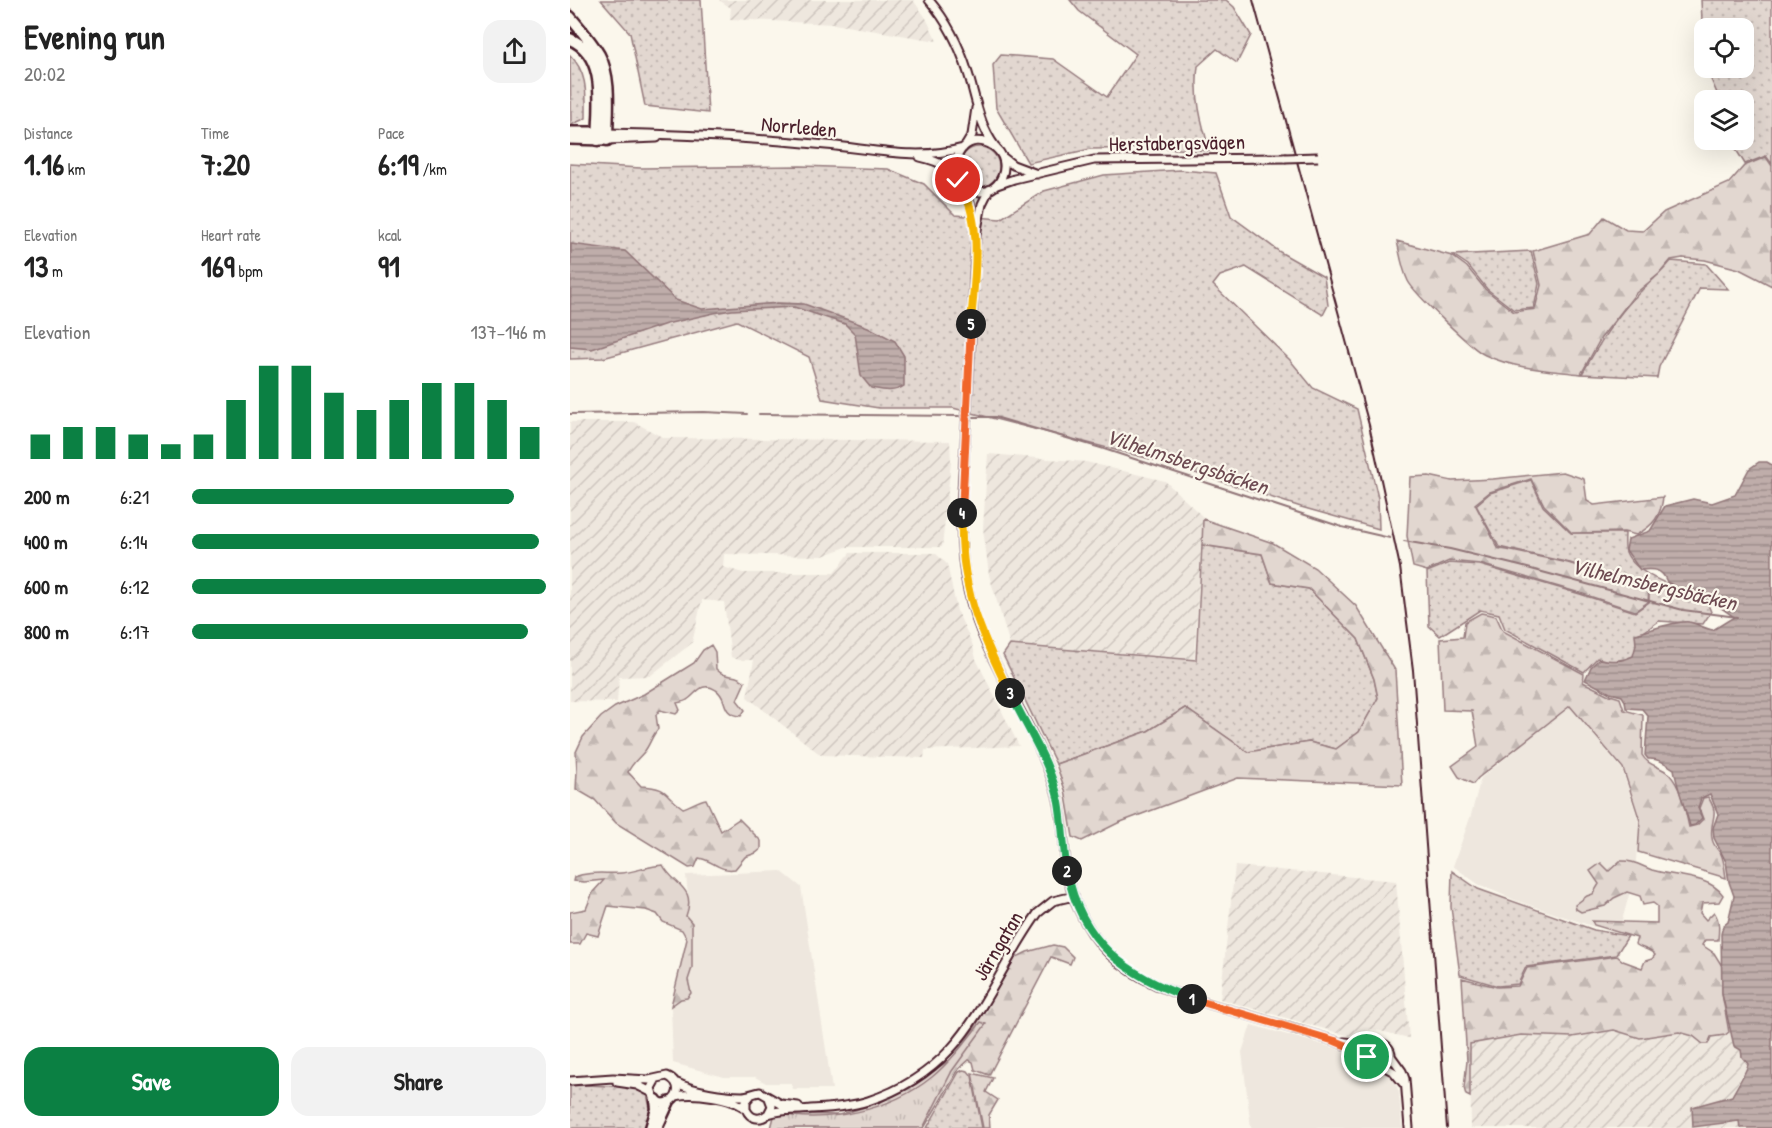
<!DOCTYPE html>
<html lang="en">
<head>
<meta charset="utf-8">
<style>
	body { margin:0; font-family:"Patrick Hand",sans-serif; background:#f2f2f2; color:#222; height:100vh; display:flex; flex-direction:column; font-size:22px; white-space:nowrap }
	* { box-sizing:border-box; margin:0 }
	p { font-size:20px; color:#767676 }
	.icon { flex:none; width:33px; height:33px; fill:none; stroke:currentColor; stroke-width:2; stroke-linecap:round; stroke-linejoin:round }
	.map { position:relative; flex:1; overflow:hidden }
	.details { display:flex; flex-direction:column; background:#fff; width:570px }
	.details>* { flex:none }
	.fabs { position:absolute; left:1124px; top:18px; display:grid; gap:12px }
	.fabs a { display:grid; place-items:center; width:60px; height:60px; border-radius:12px; background:#fff; box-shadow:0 6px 24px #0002; font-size:30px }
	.pin { position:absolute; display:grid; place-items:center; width:51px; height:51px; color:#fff; margin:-26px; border:3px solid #fff; border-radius:50%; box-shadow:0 2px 6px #0007 }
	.km { position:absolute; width:30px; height:30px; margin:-15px; border-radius:50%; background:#222; color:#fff; font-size:16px; line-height:30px; text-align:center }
	.round { display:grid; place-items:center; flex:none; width:63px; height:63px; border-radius:18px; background:#f2f2f2 }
	.head { display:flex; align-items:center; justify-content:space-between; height:102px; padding:0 24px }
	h1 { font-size:33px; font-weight:700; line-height:45px }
	.metrics { display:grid; grid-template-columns:repeat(3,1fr); gap:9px; height:102px; padding:6px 24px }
	.metrics div { display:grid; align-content:center }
	.metrics b { font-size:30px; font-weight:700 }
	.metrics small { font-size:16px; font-weight:400 }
	.metrics p { font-size:16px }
	.chart { height:168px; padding:12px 24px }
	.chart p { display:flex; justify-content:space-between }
	.chart svg { width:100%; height:108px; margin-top:6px; stroke:#0b8043; stroke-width:6 }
	.cta { display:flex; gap:12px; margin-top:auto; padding:12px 24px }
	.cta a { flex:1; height:69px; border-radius:18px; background:#0b8043; color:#fff; font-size:24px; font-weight:700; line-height:69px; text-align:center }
	.cta a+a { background:#f2f2f2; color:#222 }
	ul { padding:0 24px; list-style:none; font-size:20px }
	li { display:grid; grid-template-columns:96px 72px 1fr; align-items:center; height:45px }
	li i { height:15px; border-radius:8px; background:#0b8043 }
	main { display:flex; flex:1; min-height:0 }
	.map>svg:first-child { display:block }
</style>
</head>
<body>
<main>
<section class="details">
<div class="head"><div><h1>Evening run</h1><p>20:02</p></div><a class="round"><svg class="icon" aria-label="share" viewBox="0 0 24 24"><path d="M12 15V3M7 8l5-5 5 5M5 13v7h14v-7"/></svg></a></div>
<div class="metrics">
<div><p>Distance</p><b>1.16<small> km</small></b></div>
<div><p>Time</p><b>7:20</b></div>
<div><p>Pace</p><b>6:19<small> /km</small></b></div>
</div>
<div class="metrics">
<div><p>Elevation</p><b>13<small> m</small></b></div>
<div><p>Heart rate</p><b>169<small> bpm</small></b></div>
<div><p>kcal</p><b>91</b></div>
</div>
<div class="chart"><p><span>Elevation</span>137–146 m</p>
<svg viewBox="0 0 160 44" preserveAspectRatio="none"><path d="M5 44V34M15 44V31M25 44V31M35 44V34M45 44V38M55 44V34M65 44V20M75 44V6M85 44V6M95 44V17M105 44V24M115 44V20M125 44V13M135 44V13M145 44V20M155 44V31"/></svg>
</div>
<ul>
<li><b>200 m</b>6:21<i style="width:91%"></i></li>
<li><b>400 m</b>6:14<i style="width:98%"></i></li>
<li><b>600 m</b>6:12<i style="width:100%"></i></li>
<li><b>800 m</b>6:17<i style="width:95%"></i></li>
</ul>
<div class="cta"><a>Save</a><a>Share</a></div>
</section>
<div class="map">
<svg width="1202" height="1128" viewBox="0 0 1202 1128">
	<defs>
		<pattern id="industrial-furrows" width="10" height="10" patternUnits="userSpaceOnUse" patternTransform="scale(1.5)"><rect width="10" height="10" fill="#eee7de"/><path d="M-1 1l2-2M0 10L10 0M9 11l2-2" fill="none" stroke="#cec6bf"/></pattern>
		<pattern id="grass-dots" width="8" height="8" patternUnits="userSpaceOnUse" patternTransform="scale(1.5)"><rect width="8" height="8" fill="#e2d7d0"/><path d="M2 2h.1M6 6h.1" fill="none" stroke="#c3b8b3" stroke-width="1.8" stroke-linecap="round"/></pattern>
		<pattern id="forest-firs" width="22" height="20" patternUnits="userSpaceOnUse" patternTransform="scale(1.5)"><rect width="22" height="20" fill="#e2d7d0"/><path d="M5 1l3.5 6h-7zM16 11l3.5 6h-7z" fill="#c3b8b3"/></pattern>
		<pattern id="park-tufts" width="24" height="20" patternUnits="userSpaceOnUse" patternTransform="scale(1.5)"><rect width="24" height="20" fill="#e2d7d0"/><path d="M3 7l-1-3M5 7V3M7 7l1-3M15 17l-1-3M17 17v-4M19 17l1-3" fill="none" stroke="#c3b8b3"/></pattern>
		<pattern id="water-rules" width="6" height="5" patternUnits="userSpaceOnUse" patternTransform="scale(1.5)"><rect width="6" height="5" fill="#bfadaa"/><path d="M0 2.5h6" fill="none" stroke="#9d8c8b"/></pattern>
	</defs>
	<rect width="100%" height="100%" fill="#fbf7ec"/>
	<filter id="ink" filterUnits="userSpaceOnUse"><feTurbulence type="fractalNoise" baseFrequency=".0167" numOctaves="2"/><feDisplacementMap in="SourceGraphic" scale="12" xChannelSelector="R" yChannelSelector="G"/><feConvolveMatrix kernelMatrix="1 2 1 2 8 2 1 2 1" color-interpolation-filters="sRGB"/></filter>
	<g filter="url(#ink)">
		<path fill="#eee7de" d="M1000,706L1052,769L1069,822L1065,873L1050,928L1025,927L947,901L908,884L883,866L901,815L911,778Z
			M211,871L231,887L262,1089H223L221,1083H196L185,1077H154L103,1063L101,1006L120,993L118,980L122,968V923L116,916L119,908L116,875Z
			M681,1025L780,1052L789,1058L794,1068L815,1073L823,1078L829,1092L832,1128H681L672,1052Z"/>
		<path fill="url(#industrial-furrows)" d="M149,0H343L356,18L367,41L264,24L160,19L161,8Z
			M0,422H64L94,438L380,441L381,462L372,547H276L253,556L154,554L153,567L173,573H264L280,553H365L377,564L387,611L402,643L406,659L449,746L355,750L354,758L251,755L177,697L184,660H169L161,657L154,602L132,600L122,643L80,676L49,677L47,702L0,701Z
			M418,454L516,462L595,481L633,517L624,660L440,645L419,575L413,528Z
			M665,866L826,881L839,1038L802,1029L779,1036L650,999Z
			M1044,1030L1070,1038L1109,1032L1123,1036L1133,1044H1137L1141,1037L1155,1035L1159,1032L1171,1050L1172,1057L1178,1064L1177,1071L1171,1076L1162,1096L1122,1107L1123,1127L1170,1121V1128H901L900,1044L951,1035L1002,1037Z"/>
		<path fill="url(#grass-dots)" stroke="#967b7e" stroke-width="1.5" d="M31,0H131L138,113L75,106L60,33Z
			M500,0H656L664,7L681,35L667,63L647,49L628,66C624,96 631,122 640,151L590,148L520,149L458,163L426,108L423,65L431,55L483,59L537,97L566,54L509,11Z
			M1131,0H1202V164L1196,156L1175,164L1160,140H1173V100H1150L1136,68H1173V28H1134V62Z
			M0,55C18,73 16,94 16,118L1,125Z
			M389 167a20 20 0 1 1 40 0a20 20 0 1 1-40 0Z
			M0,164L71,168L231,166L318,169L354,184L385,215L430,219L474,191L534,175L610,170L646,173L661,216L710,252L754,277L758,305L753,315L676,267L650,276L643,285L720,360L743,388L787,409L808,498L809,529L731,507L588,461L383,408H309L252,399L239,357L167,321L33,358L0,359Z
			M961,251L969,284L964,308L944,310L917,289L898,265L883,255Z
			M1101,261L1136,264L1158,289L1130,288L1089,367L1087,378L1012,374C1028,346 1045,317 1068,294C1079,282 1091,274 1101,261Z
			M961,480L973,506L1001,533H1055C1055,538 1054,547 1056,552C1066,577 1112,589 1135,597L1141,612L1133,624L1089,621L1071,634L1062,660L1044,662L1027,658L1014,672L935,629L929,614L910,610L870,636L859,626L857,572L879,563L910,565L1010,594L1065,612L1079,602V587L1000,563L929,547L906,505L920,493Z
			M632,545L692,554L702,583L739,589L788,639L804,679L808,698L789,732L766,749L739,742L678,752L615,708L578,731L486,764L433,655L440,645L626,660Z
			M882,871L908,889L1024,930L1058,936L1046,955L956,967L948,984L928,986L890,975L881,907Z
			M393,1070L398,1071L402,1076L412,1128H357L389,1072Z
			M17,1085L60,1087L77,1094L81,1113L76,1128H0V1086Z"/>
		<path fill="url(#forest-firs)" stroke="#967b7e" stroke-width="1.5" d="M1196,157L1202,166V286L1169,269L1135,260L1113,258L1101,260L1089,274L1066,293L1031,338L1011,374C978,370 945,369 915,355C903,350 844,293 838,281C832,269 830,254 827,241L882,256L897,267L915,289L944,312L965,309L971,285L963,251L1020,234L1034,217L1056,230L1073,231L1094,212L1159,183L1174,166Z
			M993,472L1014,479L1017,501L1024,505L1093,497C1091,516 1083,526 1066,535L1054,532L1002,533L974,505L961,479L920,492L905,504L928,548L998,563L1079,588L1078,602L1065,611L1010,593L910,564L879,561L857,571L843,567L837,536L840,477L859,476L882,481L923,479Z
			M633,519L703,543L745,568L786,606L825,670L832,785L668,778L548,823L512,841L503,837L495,790L486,764L578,731L615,708L678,752L739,742L766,749L789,732L808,698L804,679L788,639L739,589L702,583L692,554L632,545Z
			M911,613L926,616L933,631L1014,674L1013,682L1037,694L1050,698L1054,710L1073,715L1072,755C1078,766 1091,766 1099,774C1112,788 1115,810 1119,827L1127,825L1133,819L1129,808L1133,798L1138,797C1151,817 1139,818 1142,838C1143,846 1147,848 1151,854C1154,860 1155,871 1156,878L1068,852L1070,821L1053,768L1000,706L908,778L903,784L889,777L882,766L908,747L902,711L873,710L870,639L893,637L895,622Z
			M141,645L145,652L146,669C157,680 165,672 175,682L167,700L175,710L171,716C149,714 159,698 146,690C131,680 126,695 117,700C114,702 111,702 107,703L110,710L106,714L90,710L86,715L88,729C81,737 80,745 74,752C68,759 62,763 58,772L71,786C101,788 92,794 113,808C121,806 128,800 136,799L151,831L169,819L191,841V849L186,853L175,857L165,869C150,872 142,860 129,858L125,867L119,868L46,823L25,800L6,789L7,771L6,752L13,737L31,717L45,707L74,694L111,671L124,663L133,650Z
			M1050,861C1063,860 1071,866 1082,870C1104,877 1139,875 1153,895L1149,902L1132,903L1130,913L1136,920L1144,912C1150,920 1149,930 1148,940H1135L1132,945L1144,953L1152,966V994L1159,1032L1155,1035L1141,1037L1138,1044H1133L1123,1036L1109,1032L1070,1038L1044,1030L1002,1037L951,1035L900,1044V1097L896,1095L894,1088L897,1061L892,978L927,987L948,986L957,968L1047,956L1053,961L1072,968L1075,961L1082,959L1085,955C1080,949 1072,949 1065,944L1067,938L1024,925L1022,921L1087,923V906L1083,903L1073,905L1070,896L1057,892L1044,898L1035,906L1011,912L1006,909L1005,905L1017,896L1023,894L1029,884L1020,871L1031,863L1039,871Z
			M93,865C103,885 127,887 116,916L122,923V968L118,980L121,993L117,998L111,999L101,1006L117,939L112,930L93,922L87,914L76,910L38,906L28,936L16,933L10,944H0V912L16,909L23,892L34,880L14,882L3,881L4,877C20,871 34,874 51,873C65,872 78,866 93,865Z
			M483,945L493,947L503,957L500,964L481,957L419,1075L405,1070L403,1062L399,1060L389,1069L354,1128H201L215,1114L269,1115L311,1102L382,1059L405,1027L445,958L457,952Z
			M402,1073L423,1078L416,1092L428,1100L419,1115L420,1128H413Z"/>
		<path fill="url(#park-tufts)" stroke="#967b7e" stroke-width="1.5" d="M411,1022L416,1024L382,1071L353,1128H201L205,1113C257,1124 320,1111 362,1077C381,1061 396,1041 411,1022Z"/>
		<path fill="url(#water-rules)" stroke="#907477" stroke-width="1.5" d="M1,244L55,251L106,300L132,309L209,303L234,304L298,327L325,341L334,356V386C324,393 312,390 301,388L291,376L285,334L275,324L224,307L162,310L144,313L96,324L22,349L0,347Z
			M1189,462H1197L1202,465V1128H1170L1169,1121L1123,1127L1122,1107L1162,1096C1166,1088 1177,1071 1178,1064L1172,1057L1171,1050L1164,1046L1152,994L1151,934L1153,926L1158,922L1164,896L1159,882L1156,862L1144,838L1143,828L1148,814L1140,794L1131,798L1128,808L1132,818L1125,825L1120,826C1115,807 1107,788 1104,769C1096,764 1088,758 1078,759L1075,755L1078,716L1072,709L1056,708L1055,701L1052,696L1040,693L1015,680L1021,667L1029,659C1042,661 1051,662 1063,656L1066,645L1065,634C1078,631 1107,620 1119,622C1127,623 1134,629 1143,630L1164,617L1127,591L1108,588L1097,582C1092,568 1083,569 1070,570L1056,550L1058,539L1080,531L1095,506L1123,499L1142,503L1165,495L1179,469Z"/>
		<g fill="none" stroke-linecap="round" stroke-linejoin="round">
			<path stroke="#907477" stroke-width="2" d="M0,414L134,412L177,414
				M189,414L389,416
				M404,417H425L531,448L772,527L820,538
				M834,541L880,549L950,566L1113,610L1167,617"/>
			<g stroke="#4a1f2b" stroke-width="11">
				<path id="tertiary" d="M359,0C377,21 390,47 398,73C406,98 409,125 425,146
					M37,133C110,134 184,138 256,145C302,149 348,161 393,148
					M37,140L87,138
					M396,145L402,135L406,108
					M350,157C359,159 369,162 376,167C387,174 390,188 404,191C430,198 446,161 423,146C399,131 380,154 387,178
					M434,158L443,165L467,174
					M427,185L444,179L524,160L715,158
					M392,186L400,203L405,227
					M419,190L412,204L406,235C403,305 399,375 395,445C392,492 387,543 398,590C414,662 464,721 486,791C493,814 493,840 496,865C500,901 521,941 550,963C585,991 632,1002 674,1014C705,1023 735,1032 765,1041L787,1050L797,1059
					M774,1042L804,1044
					M797 1055a12 12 0 1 1 24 0a12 12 0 1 1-24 0Z
					M821,1056L832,1071L835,1079L839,1128
					M813,1066L824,1072L833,1083
					M0,1081L43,1078L79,1080L97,1076C113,1082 110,1103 92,1103L84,1098L81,1088L86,1079
					M47,1082L67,1085L81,1092
					M107,1083C123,1091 154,1096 172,1096C178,1096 184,1093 190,1092L211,1104L228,1106
					M181,1095L176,1101V1109C180,1119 190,1121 198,1114L202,1106L199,1098
					M106,1096C123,1092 163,1097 176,1109
					M198,1114C209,1110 219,1110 230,1110C252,1108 276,1108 298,1101C400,1068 413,990 468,913L483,901L504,896"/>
			</g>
			<g stroke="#4a1f2b" stroke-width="14">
				<path id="primary" d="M0,132H35
					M0,139L34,140"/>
			</g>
			<g stroke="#4a1f2b" stroke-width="14">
				<path id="trunk" d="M87,1128L99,1102"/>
			</g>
			<g stroke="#4a1f2b" stroke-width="15">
				<path id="motorway" d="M0,17C10,29 21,41 29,55C42,79 37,113 37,140
					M0,39C38,55 29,106 28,140
					M81,1128L87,1109L86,1100"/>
			</g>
			<use href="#tertiary" stroke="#fbf7ec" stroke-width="7"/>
			<use href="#primary" stroke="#fbf7ec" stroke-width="9"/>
			<use href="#trunk" stroke="#fbf7ec" stroke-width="9"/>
			<use href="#motorway" stroke="#fbf7ec" stroke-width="10"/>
			<path stroke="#4a1f2b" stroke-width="2" d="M683,0L799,425L830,567L843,670L877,1128"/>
			<g stroke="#4a1f2b" stroke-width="11" stroke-linecap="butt">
				<path id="tertiary-bridge" d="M715,158L748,157"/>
			</g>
			<use href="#tertiary-bridge" stroke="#fbf7ec" stroke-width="7"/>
		</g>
	</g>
	<g fill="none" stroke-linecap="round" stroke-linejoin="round" filter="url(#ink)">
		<g stroke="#fff" stroke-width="12">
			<path id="split-1" d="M622,999L765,1041L787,1050L797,1059V1057"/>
		</g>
		<g stroke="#fff" stroke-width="12">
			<path id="split-2" d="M497,871C511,943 557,976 622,999"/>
		</g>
		<g stroke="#fff" stroke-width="12">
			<path id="split-3" d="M440,693C457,728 481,764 489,802C493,825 493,848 497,871"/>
		</g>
		<g stroke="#fff" stroke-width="12">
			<path id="split-4" d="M392,513C389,584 409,631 440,693"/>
		</g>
		<g stroke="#fff" stroke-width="12">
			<path id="split-5" d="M392,513L401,324"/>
		</g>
		<g stroke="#fff" stroke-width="12">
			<path id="split-6" d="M388,180C415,223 404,276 401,324"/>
		</g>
		<use href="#split-1" stroke="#f0652b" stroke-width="8"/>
		<use href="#split-2" stroke="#22a559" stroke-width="8"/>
		<use href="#split-3" stroke="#22a559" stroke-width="8"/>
		<use href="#split-4" stroke="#f5b400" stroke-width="8"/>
		<use href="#split-5" stroke="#f0652b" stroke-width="8"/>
		<use href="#split-6" stroke="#f5b400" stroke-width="8"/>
	</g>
	<g text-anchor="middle" stroke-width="4.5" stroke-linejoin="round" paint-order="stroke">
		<g font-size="21" fill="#4a1f2b" stroke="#fbf7ec">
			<text transform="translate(229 127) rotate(5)" y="7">Norrleden</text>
			<text transform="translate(607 143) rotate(-1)" y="7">Herstabergsvägen</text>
			<text transform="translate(428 946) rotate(-59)" y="7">Järngatan</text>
		</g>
		<g font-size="22" font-style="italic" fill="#6d4a51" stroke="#fbf7ec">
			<text transform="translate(617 461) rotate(18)" y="8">Vilhelmsbergsbäcken</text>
			<text transform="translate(1084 584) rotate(13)" y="8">Vilhelmsbergsbäcken</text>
		</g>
	</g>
</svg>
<div class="fabs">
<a><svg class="icon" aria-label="locate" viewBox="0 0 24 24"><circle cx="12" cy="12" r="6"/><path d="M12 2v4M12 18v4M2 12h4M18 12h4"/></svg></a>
<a><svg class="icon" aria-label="layers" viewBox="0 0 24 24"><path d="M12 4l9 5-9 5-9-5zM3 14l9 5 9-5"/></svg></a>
</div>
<div class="pin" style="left:797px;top:1057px;background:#1e9e55"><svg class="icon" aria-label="arrive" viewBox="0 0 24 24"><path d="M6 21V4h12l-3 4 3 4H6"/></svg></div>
<div class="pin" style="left:388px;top:180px;background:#d93025"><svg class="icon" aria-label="check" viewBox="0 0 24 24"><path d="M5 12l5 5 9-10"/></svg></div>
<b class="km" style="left:622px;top:999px">1</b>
<b class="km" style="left:497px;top:871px">2</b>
<b class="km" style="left:440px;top:693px">3</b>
<b class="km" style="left:392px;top:513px">4</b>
<b class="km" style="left:401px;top:324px">5</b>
</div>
</main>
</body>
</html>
